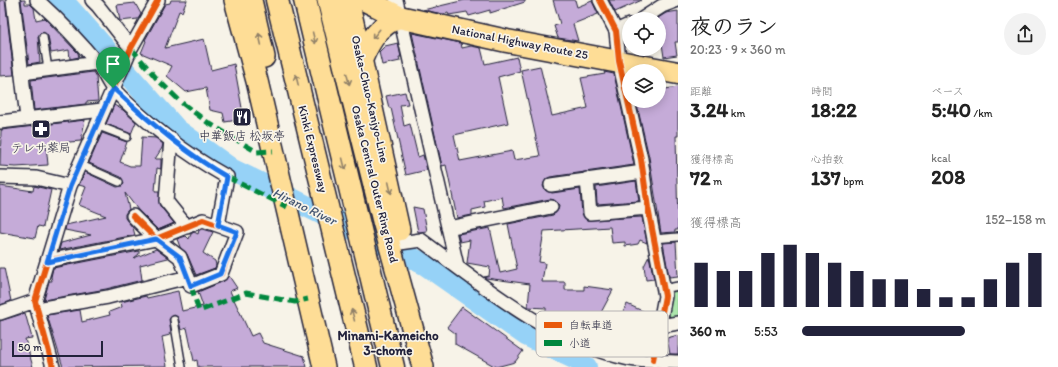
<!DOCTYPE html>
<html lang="ja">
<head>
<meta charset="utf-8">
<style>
	body { margin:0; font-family:Itim,"Klee One",sans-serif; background:#f2f2f2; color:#222; height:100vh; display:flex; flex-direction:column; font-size:15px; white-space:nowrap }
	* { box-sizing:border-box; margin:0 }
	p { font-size:13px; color:#767676 }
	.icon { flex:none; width:22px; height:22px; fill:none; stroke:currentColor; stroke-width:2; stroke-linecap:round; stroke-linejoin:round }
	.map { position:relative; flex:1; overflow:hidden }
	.details { display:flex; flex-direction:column; background:#fff; width:380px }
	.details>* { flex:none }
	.controls { position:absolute; left:622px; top:12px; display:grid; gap:8px }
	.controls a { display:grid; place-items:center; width:44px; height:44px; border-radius:50%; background:#fff; box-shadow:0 2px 10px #0003; font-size:20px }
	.scale { position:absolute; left:12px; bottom:10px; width:91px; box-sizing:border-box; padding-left:4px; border:2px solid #22223b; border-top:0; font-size:11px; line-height:14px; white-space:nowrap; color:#22223b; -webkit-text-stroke:3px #f7f3e8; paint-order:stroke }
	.pin { position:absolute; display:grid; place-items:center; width:34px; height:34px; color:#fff; margin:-41px -17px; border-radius:50% 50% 50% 0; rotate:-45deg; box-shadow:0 0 4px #0007 }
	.pin .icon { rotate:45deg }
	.round { display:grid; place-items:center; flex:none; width:42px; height:42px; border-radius:21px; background:#f2f2f2 }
	.overview { display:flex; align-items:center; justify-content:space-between; height:68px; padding:0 12px }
	h1 { font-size:22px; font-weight:700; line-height:30px }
	.metrics { display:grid; grid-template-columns:repeat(3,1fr); gap:6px; height:68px; padding:4px 12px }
	.metrics div { display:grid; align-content:center }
	.metrics b { font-size:20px; font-weight:700 }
	.metrics small { font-size:11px; font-weight:400 }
	.metrics p { font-size:11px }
	.chart { height:112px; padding:8px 12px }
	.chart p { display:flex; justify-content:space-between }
	.chart svg { width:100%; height:72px; margin-top:4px; stroke:#22223b; stroke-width:6 }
	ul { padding:0 12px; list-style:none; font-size:13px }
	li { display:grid; grid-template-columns:64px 48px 1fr; align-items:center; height:30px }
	li i { height:10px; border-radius:5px; background:#22223b }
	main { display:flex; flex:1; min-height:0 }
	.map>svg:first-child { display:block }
</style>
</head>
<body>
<main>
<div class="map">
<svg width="678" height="367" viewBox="0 0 678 367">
	<rect width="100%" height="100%" fill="#f7f3e8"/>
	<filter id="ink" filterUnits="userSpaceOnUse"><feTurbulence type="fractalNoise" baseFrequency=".025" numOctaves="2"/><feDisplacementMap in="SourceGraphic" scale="8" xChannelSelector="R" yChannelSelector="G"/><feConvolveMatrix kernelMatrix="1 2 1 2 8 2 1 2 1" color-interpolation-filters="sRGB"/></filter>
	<g filter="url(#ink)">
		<path fill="#ace6ac" stroke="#678474" d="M678,291V316L670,318L668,311L669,293Z"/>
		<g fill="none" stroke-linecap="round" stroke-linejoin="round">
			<path stroke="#96d2f7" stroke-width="22" d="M59,0L69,8L177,130L231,169L426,265L526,335L576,359L586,367"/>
		</g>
		<path fill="#c5abd8" stroke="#22223b" d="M0,0H5L14,75L0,76Z
			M21,0H25V4H30L34,8L36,20L45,18L49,23L78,53L79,57L70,59L69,50L51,53L48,36L43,32L40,33L38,37L40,62L29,64Z
			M171,0H187L182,12L179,11L165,48L204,39L211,70L234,64L244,119L225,122L223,113L210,110L206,88L186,92L167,76L172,66L141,53L146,41L145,40L165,4L170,3Z
			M465,0H525V2L490,13V10L469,16L467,12L449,15L448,13L443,14L423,10Z
			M553,0H575L577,7L592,1L598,14L573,24L578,41L558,38L554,26L560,24Z
			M609,0H642L615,12Z
			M135,3L141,14L138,19L120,21L117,5Z
			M678,11V42H675L677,55L664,57L658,18L666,13Z
			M412,33L461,43L462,48L471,46L481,48L485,64L517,57L520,71L498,77L508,123L454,135L460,161L512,151L514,160L540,156L521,70L540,66L552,116L588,108L581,78L605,74L604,72L614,74L634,165L550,177L546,179L543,186L545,190L552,193L580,189L582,214L587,220L642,217L647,243L640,240L638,244L625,246V242L612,243L610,227L544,231L539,262L545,263L542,282H565V290H584V286L613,290L589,335L577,333L579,323L558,324V317H546V308L528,307L530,284L486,278L484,277L489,276L490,267L467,263L470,240L460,242L458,234L490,228L500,273L517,269L508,224L553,215L558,210L559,205L554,200L550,199L504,208L502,197L484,201L485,207L472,210V215L457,218L446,165L442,166Z
			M398,43L401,57H399L400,61L382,65L379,52L385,46Z
			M93,72L96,77L98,101L86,102V104L34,110L31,80Z
			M678,87V136H676L678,230H675V232L661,233L649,157L636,101H659V90Z
			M405,92L408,104L400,105L404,126L410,124L418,157L423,155L427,170L406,175L391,108H389L386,96Z
			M114,105L123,110L136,122L131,134L106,124Z
			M85,120L81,141L46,144L48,165L16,167L0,166L1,130Z
			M102,133L127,142L120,162L130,166H140L142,137L156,138L163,144L162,148L155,159H161V169L157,168L155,191H159L160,206L174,223L158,230L138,210L125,193L129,209L125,214V218L133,228L135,235L59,250L61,243L91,235L65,230L66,225L106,216L79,205L86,187L79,185L85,172L117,187L122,186L124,184L121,177L89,163Z
			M636,181L639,201L597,204L596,187Z
			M0,186L33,191L34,186L51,190L43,227L38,226L35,238L0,232Z
			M413,207L423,209L427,231L418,232Z
			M203,229L213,232L203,253L215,261L216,265L215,268L196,275L187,254L180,247L177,239L186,236L189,239L191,234L194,232L198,234L199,230Z
			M676,242L678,276L669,277L663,243Z
			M156,249L168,258L140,265L142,280L106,289L44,300L49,281H52L51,277L53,268L139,251V254L134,258Z
			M649,256L654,279L646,280L644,266Z
			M0,268H4L11,301L0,305Z
			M229,276L237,288L230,291L251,336L258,333L263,343L304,356L307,367H198L197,360L194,361L187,328L181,330L178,317L174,315L169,319L171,332L169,333L170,335L162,337L167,366L63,367L47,315L80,310L82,322L110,315L109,312L122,307L121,302L146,296L147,298L178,291L182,311L203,306L198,292L224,281Z
			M627,304L649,314L645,323L638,320L625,348L609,341Z
			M462,307L523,351L515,362L496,367L455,344V333L447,327Z
			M25,313L32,338L25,339L33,367H0V321Z
			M678,335V354H670L667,338Z"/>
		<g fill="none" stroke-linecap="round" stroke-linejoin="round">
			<g stroke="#22223b" stroke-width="10">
				<path id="lane" d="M43,37L48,69
					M96,125L127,137
					M79,164L119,182
					M654,239L678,237
					M663,289L678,286
					M174,320L182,367"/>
			</g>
			<g stroke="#22223b" stroke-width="16">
				<path id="street" d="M13,0L27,118
					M37,0C59,20 79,41 98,64C104,72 107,82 114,90C146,123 186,154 227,177L218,225
					M92,0L98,6L131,48
					M396,0L457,266
					M600,0L616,31L619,61L641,159L648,208L665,296L653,360
					M642,19L662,6L678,0
					M616,31L629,25
					M22,73L97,63
					M0,122L102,110
					M171,139L166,201L187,227
					M0,177L36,178L70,186
					M587,179L590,213L648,208
					M551,185L643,172
					M448,228L551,207
					M400,243L421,240C486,288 548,341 629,359C644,362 662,361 678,362
					M47,261L156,239L203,220L237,232L221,274L191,286L180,257L156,239L133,216
					M37,309L108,297L188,277
					M0,313L35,301
					M660,326L678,323
					M53,367L35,301L70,186L131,48L158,0"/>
			</g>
			<g stroke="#22223b" stroke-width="24">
				<path id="primary" d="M235,0L257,81L324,367
					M251,0L264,57
					M328,0L383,221L423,367
					M348,0L399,230
					M362,59C370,40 379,26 399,17"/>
			</g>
			<g stroke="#22223b" stroke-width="25">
				<path id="highway" d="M277,0L366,367
					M305,0L393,367
					M365,0L399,17L507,41L678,73"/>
			</g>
			<use href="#lane" stroke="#f7f3e8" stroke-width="7"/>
			<use href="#street" stroke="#f7f3e8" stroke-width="13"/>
			<use href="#primary" stroke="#fedd96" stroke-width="21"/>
			<use href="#highway" stroke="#fedd96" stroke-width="22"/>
			<path stroke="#00873e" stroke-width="5" stroke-dasharray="10 5" stroke-linecap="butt" d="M131,48L157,79L182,103L207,122L257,152L273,151
				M227,177L287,207
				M191,286L199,311L246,293L295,302L308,299"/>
			<g stroke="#f7f3e8" stroke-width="8">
				<path id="cycleway" d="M600,0L616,31L619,61L641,159L648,208L665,296L653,360
					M47,261L156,239L203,220L237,232L221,274L191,286L180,257L156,239L133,216
					M53,367L35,301L70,186L131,48L158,0"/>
			</g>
			<use href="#cycleway" stroke="#e8590c" stroke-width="6"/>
		</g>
		<defs><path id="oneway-shaft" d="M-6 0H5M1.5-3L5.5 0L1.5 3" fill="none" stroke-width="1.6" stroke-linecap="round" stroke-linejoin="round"/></defs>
		<g stroke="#908068">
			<use href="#oneway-shaft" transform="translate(376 34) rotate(129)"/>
			<use href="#oneway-shaft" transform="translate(314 38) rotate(76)"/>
			<use href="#oneway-shaft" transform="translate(260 39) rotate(-103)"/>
			<use href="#oneway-shaft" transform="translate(348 79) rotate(76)"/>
			<use href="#oneway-shaft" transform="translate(297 80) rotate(-104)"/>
			<use href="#oneway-shaft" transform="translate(344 164) rotate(76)"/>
			<use href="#oneway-shaft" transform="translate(390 188) rotate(77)"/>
			<use href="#oneway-shaft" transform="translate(353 315) rotate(-104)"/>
		</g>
	</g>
	<g fill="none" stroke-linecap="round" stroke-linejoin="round" filter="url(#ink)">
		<g stroke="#fff" stroke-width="8">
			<path id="route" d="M113,88C148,121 185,153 227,177L218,225L237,232L220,274L191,286L180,257L156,239L47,262L70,186Z"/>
		</g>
		<use href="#route" stroke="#1a73e8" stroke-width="5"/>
	</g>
	<defs>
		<g id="restaurant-square" transform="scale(1)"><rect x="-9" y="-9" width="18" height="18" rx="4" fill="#22223b" stroke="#f7f3e8"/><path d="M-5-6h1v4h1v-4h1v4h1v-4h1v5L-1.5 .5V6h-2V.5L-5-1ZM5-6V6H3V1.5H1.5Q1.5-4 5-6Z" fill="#fff"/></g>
		<g id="pharmacy-square" transform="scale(1)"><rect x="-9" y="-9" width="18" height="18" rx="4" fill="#22223b" stroke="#f7f3e8"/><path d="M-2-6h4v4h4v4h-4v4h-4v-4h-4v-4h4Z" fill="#fff"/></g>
	</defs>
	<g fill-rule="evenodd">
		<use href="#restaurant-square" x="242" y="117"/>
		<use href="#pharmacy-square" x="41" y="129"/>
	</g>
	<g text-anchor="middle" stroke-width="3.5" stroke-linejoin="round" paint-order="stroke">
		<g font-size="12" fill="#22223b" stroke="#f7f3e8">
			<text transform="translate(520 42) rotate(11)" y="4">National Highway Route 25</text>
			<text transform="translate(370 99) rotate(77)" y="4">Osaka-Chuo-Kanjyo-Line</text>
			<text transform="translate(313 149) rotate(76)" y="4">Kinki Expressway</text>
			<text transform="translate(375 184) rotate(76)" y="4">Osaka Central Outer Ring Road</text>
		</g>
		<g font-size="12" fill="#22223b" stroke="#f7f3e8">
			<text x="242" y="140">中華飯店 松坂亭</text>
			<text x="41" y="152">テレサ薬局</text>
		</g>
		<g font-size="13" font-style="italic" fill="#455773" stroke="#f7f3e8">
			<text transform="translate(305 206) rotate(26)" y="5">Hirano River</text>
		</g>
		<g font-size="13" font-weight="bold" fill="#22223b" stroke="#f7f3e8">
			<text x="388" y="340">Minami-Kameicho<tspan x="388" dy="15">3-chome</tspan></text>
		</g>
	</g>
	<rect x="536" y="311" width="132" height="46" rx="6" fill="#f7f3e8" stroke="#b7b4b4" stroke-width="1"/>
	<rect x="544" y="322" width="18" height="6" fill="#e8590c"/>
	<rect x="544" y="340" width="18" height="6" fill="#00873e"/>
	<g font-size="11" fill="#22223b">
		<text x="569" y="329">自転車道</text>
		<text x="569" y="347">小道</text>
	</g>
</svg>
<div class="controls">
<a><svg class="icon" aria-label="locate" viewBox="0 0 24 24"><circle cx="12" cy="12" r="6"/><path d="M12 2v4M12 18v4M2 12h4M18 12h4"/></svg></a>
<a><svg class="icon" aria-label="layers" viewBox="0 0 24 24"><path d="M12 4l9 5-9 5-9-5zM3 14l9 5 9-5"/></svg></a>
</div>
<div class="scale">50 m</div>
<div class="pin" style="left:113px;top:88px;background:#1e9e55"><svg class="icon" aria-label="arrive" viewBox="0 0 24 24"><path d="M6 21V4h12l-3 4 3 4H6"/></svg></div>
</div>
<section class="details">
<div class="overview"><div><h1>夜のラン</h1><p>20:23 · 9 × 360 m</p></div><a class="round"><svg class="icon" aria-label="share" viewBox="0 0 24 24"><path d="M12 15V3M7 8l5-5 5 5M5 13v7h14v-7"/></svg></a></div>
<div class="metrics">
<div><p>距離</p><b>3.24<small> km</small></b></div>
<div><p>時間</p><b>18:22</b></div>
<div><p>ペース</p><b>5:40<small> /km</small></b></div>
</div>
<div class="metrics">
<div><p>獲得標高</p><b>72<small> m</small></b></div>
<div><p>心拍数</p><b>137<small> bpm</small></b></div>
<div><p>kcal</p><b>208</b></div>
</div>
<div class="chart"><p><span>獲得標高</span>152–158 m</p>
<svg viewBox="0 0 160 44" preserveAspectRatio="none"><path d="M5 44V17M15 44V22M25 44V22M35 44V11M45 44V6M55 44V11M65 44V17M75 44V22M85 44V27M95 44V27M105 44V33M115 44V38M125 44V38M135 44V27M145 44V17M155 44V11"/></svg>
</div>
<ul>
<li><b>360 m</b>5:53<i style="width:67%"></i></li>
</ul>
</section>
</main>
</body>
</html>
